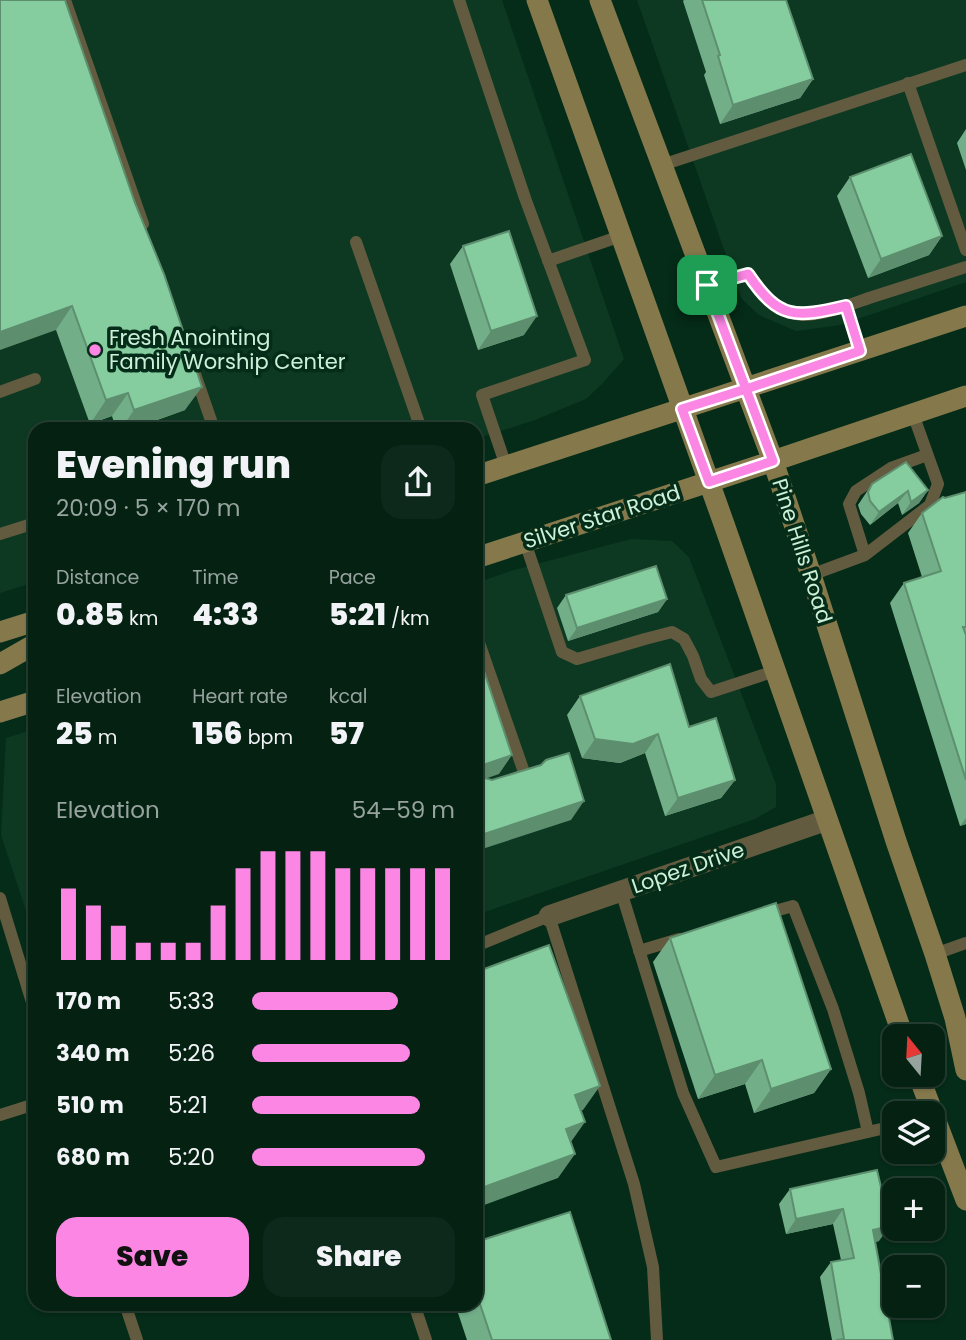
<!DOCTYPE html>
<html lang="en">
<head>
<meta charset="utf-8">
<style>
	body { margin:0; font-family:Poppins,sans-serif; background:#0d291b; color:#f1f3f6; height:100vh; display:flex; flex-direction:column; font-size:26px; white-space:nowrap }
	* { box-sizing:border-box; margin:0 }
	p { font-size:23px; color:#97a39f }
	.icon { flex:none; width:38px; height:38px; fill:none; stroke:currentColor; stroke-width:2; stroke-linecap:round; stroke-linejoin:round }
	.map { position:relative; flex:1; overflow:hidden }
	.sheet { position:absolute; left:28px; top:422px; width:455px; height:889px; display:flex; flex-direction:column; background:#042112; border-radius:21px; box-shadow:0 2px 5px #0004,0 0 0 2px #253e32 }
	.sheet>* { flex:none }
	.needle { width:46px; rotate:342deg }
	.controls { position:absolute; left:882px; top:1024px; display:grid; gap:14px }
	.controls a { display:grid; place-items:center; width:63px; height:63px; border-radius:14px; background:#042112; box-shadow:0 2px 5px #0004,0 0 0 2px #253e32; font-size:35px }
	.pin { position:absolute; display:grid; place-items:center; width:60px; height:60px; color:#fff; margin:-30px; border-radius:14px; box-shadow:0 4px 10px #0006 }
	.round { display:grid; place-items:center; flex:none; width:74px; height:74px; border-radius:21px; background:#0d291b }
	.head { display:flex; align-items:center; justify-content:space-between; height:119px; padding:0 28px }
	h1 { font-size:38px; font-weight:800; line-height:52px }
	.metrics { display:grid; grid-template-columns:repeat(3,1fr); gap:10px; height:119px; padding:7px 28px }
	.metrics div { display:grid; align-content:center }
	.metrics b { font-size:30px; font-weight:800 }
	.metrics small { font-size:19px; font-weight:400 }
	.metrics p { font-size:19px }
	.chart { height:196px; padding:14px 28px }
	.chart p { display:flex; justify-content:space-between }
	.chart svg { width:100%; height:126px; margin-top:7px; stroke:#fc86e4; stroke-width:6 }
	.cta { display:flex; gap:14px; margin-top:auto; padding:14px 28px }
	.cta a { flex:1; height:80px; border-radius:21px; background:#fc86e4; color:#111; font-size:28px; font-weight:800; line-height:80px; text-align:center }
	.cta a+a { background:#0d291b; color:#f1f3f6 }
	ul { padding:0 28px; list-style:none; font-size:23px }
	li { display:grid; grid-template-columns:112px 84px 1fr; align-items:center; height:52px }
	li i { height:18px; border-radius:9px; background:#fc86e4 }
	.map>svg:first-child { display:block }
</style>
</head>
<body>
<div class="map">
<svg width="966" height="1340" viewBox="0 0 966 1340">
	<rect width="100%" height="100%" fill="#052c18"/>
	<path fill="#0d3922" d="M0,0H502L624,359L602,384L586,399L535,420L476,439V429H35V582L0,593Z
		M637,0H966V282L840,325L796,331L759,315L741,298Z
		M631,539L672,541L689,557L776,784V807L755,819L476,915V583L514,570Z
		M35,729V938L1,835L6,738Z"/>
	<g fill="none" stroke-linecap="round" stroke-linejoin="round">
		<path stroke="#625b3f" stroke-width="12" d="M65,0L143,224
			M459,0L525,198L585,360L482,395L506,466
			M908,83L966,250
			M662,165L966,65
			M356,242L421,429
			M548,261L621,236
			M707,285L748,274C761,292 777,313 801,315C822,316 849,305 869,298C901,288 934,277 966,267
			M846,306L860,351
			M195,374L214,429
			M0,392L35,379
			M0,534L35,523
			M525,542L562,652L577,659L645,639L672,632L684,639L693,656L701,679L711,692L775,671
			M865,555L849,504L856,491L891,468L927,455
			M811,575L865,555L930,505L938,484L913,414
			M476,634L525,775L516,778
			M621,891L683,1093L716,1167L894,1126
			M0,898L35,1012
			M764,914L793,906L833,1009L859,1093L868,1132
			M476,946L549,916L634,1184L653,1267L657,1340
			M639,951L679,939
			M935,954L966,943
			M0,1115L35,1104
			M125,1304L137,1340
			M414,1304L426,1340"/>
		<path stroke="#625b3f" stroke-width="21" d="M549,916L827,820"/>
		<path stroke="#85794c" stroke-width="21" d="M537,0L724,524L903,1036
			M600,0L773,461L811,575L896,841L935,954L955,1018L966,1070
			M476,476L966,316
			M476,558L773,461L966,396
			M0,632L35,621
			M0,664L35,644
			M0,712L35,701
			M918,1074L966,1200"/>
	</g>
	<path fill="#72af89" d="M0,0L185,410L132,429H116L112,416L90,424L56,330Z
		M684,0H786L813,79L800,98L720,124L704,75L706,72L683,1Z
		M966,129V170L957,143Z
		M850,177L942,236L929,255L868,278L837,196Z
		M463,246L524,335L478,350L450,264Z
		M872,484L928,490L919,503L902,515L898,503L870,525L861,514L858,505Z
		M966,492V824L960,826L890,603L904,583L922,577L908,533L922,513Z
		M566,595L667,599L658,612L568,641L557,608Z
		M580,696L689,727L735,780L721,798L665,816L645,753L620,763L582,758L567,715Z
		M670,938L831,1069L814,1093L754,1113L745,1084L698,1099L653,962Z
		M877,1170L879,1241L875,1242L893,1340H832L820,1277L831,1262L841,1260L833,1224L786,1234L779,1204L790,1189Z
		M476,1242L611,1340H467L455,1304H476Z"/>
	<path fill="#5d8f6f" d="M813,79L800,98L720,124L733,105Z
		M942,236L929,255L868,278L881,259Z
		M72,306L56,330L0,350V332Z
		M537,316L524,335L478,350L491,331Z
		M202,387L185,410L132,429H121L134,410Z
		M128,393L112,416L90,424L106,400Z
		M928,490L919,503L902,515L911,502Z
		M908,491L898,503L870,525L879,512Z
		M667,599L658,612L568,641L577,628Z
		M658,734L645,753L620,763L582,758L595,739Z
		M512,755L499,774L476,782L483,765Z
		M735,780L721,798L665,816L678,798Z
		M584,801L571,820L476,851V839L478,836Z
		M966,818V824L960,826Z
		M762,1060L745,1084L698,1099L715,1075Z
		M831,1069L814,1093L754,1113L771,1089Z
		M600,1086L583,1110L558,1119L575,1095Z
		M585,1122L568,1146L566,1129Z
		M575,1154L558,1178L476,1208V1190Z
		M843,1209L833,1224L786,1234L796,1219Z
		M890,1226L879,1241L862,1245L873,1230Z"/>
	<path fill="#85cc9f" stroke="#5d8f6f" stroke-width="2" d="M0,0H65L135,203L164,274L202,387L134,410L128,393L106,400L72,306L0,332Z
		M702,0H786L813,79L733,105L718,56L720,55Z
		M911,154L942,236L881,259L850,177Z
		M509,231L537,316L491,331L463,246Z
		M906,462L928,490L911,502L908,491L879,512L870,501L868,492L872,484Z
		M966,492V627H963L966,635V780L904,583L941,571L922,513L943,497L945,498Z
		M656,566L667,599L577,628L566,595Z
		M476,647L512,755L483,765L481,773L484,778L492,780L541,765L546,760L569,753L584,801L478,836L476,829Z
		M670,664L689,727L716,718L735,780L678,798L658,734L633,744L595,739L580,696Z
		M776,903L831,1069L771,1089L762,1060L715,1075L670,938Z
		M549,945L600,1086L575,1095L585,1122L566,1129L575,1154L476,1190V972Z
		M877,1170L890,1226L873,1230L893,1340H836L844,1339L831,1262L854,1258L843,1209L796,1219L790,1189Z
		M570,1212L611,1340H492L476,1292V1242Z"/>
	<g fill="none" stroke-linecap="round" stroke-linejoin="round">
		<g stroke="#fff" stroke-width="14">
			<path id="route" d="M707,285L746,389L682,409L709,482L773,461L746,389L860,351L846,306C795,318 779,320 748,274L707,285"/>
		</g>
		<use href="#route" stroke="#fc86e4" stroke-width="9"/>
	</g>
	<circle fill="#fc86e4" stroke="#052c18" stroke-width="2.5" cx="95" cy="350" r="7"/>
	<g text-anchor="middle" stroke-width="7" stroke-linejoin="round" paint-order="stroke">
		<g font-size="21" fill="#cdf0d8" stroke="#052c18" text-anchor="start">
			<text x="109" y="345">Fresh Anointing<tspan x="109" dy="24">Family Worship Center</tspan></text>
		</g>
		<g font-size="21" fill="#cdf0d8" stroke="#052c18">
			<text transform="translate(602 517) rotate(-18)" y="7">Silver Star Road</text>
			<text transform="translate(802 551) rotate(72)" y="7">Pine Hills Road</text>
			<text transform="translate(688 868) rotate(-19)" y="7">Lopez Drive</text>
		</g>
	</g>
</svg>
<div class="controls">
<a><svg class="needle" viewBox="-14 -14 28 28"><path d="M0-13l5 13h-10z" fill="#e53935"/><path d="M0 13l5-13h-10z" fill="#97a39f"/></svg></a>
<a><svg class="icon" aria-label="layers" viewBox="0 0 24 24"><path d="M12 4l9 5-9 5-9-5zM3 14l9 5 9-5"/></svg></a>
<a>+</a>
<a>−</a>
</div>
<div class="pin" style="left:707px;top:285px;background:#1e9e55"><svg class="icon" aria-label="arrive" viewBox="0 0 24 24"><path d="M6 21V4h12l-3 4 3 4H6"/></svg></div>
<section class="sheet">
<div class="head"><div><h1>Evening run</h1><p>20:09 · 5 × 170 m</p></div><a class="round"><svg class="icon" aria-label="share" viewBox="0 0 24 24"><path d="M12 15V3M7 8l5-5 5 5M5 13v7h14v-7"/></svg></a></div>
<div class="metrics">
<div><p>Distance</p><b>0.85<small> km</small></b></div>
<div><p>Time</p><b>4:33</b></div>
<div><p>Pace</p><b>5:21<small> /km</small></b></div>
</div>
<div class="metrics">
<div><p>Elevation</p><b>25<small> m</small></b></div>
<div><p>Heart rate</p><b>156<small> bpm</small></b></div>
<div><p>kcal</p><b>57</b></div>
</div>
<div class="chart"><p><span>Elevation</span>54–59 m</p>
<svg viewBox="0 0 160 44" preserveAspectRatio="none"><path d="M5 44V19M15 44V25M25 44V32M35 44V38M45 44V38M55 44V38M65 44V25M75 44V12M85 44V6M95 44V6M105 44V6M115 44V12M125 44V12M135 44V12M145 44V12M155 44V12"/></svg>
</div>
<ul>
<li><b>170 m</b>5:33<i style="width:72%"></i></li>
<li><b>340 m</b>5:26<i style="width:78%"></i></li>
<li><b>510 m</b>5:21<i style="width:83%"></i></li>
<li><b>680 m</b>5:20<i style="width:85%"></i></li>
</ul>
<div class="cta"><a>Save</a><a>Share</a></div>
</section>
</div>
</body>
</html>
